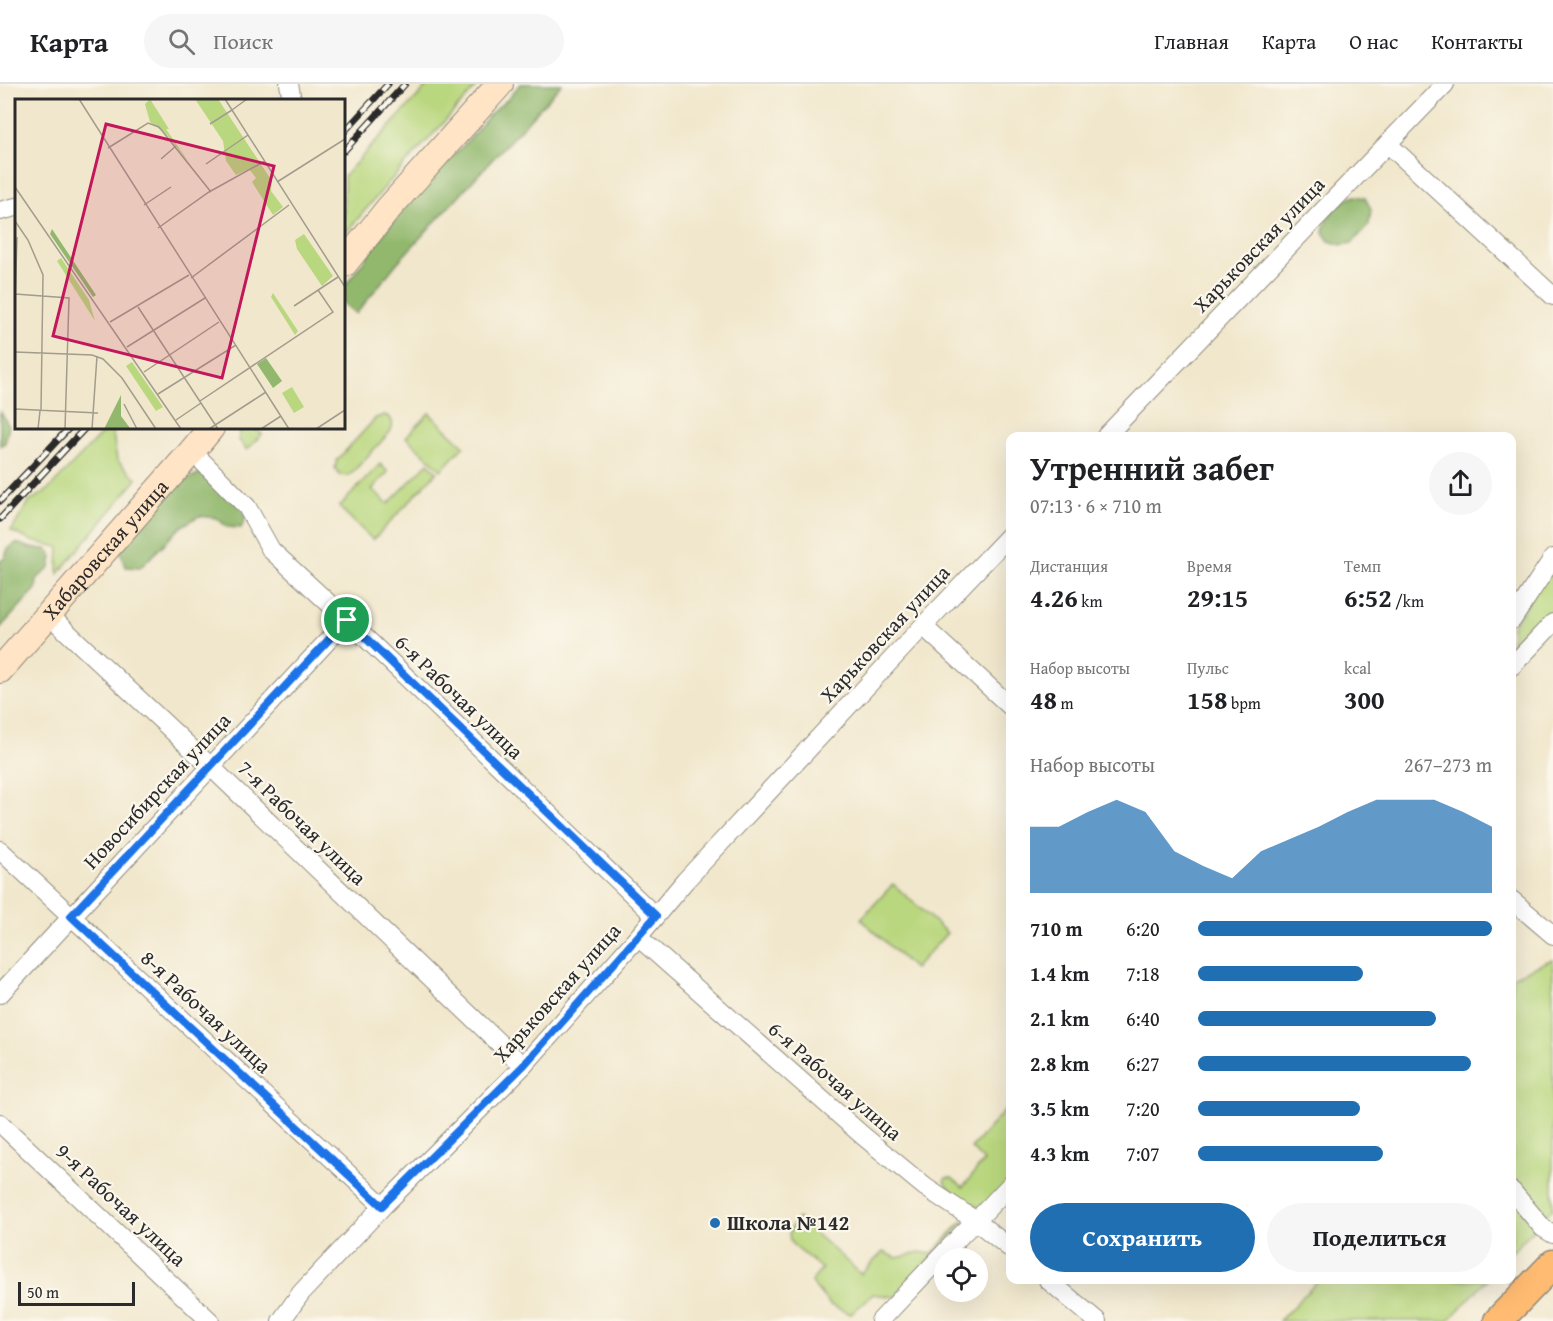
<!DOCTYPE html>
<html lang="ru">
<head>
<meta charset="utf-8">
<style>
	body { margin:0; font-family:"Gentium Book Plus",serif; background:#f6f6f6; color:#202124; height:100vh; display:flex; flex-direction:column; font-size:22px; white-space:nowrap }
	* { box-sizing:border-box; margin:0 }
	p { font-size:20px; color:#757577 }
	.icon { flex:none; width:33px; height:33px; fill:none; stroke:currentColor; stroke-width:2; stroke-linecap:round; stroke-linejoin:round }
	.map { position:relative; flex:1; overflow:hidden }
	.side { position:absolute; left:1006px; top:348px; width:510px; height:852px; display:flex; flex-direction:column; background:#fff; border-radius:12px; box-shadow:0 6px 24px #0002 }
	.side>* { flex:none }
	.fabs { position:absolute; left:934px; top:1164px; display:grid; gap:12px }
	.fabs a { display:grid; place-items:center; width:54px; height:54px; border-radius:50%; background:#fff; box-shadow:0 6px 24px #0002; font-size:30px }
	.scale { position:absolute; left:18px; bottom:15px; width:117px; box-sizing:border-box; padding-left:6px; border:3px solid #2b2b2b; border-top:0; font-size:16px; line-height:21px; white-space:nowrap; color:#2b2b2b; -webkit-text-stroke:4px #fbf7ec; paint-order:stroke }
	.pin { position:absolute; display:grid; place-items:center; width:51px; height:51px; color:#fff; margin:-26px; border:3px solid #fff; border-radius:50%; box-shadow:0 2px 6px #0007 }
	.round { display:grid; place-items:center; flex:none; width:63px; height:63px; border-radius:32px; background:#f6f6f6 }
	.headline { display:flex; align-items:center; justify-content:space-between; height:102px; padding:0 24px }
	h1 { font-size:33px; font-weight:700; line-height:45px }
	.stats { display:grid; grid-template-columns:repeat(3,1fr); gap:9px; height:102px; padding:6px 24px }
	.stats div { display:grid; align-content:center }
	.stats b { font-size:26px; font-weight:700 }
	.stats small { font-size:16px; font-weight:400 }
	.stats p { font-size:16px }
	.chart { height:168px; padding:12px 24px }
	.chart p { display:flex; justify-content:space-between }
	.chart svg { width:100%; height:108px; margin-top:6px; fill:#1f6fb2; opacity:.7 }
	.primary-button { display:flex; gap:12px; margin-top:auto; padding:12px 24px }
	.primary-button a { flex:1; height:69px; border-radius:36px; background:#1f6fb2; color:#fff; font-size:24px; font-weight:700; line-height:69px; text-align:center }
	.primary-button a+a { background:#f6f6f6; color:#202124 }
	ul { padding:0 24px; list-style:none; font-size:20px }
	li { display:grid; grid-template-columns:96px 72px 1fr; align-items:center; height:45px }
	li i { height:15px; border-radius:8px; background:#1f6fb2 }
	header { display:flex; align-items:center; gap:36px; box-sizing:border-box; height:84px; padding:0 30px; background:#fff; border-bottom:2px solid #e0e0e0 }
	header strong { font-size:28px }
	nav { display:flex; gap:33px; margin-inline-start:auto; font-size:21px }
	.search { width:420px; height:54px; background:#f6f6f6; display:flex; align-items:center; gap:15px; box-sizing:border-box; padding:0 21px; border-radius:33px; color:#757577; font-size:22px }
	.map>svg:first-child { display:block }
</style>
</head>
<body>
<header>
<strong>Карта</strong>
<div class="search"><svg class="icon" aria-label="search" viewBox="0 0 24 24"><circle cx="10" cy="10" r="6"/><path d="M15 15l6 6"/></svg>Поиск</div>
<nav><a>Главная</a><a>Карта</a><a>О нас</a><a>Контакты</a></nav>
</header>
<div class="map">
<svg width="1553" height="1237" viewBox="0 0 1553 1237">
	<rect width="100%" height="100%" fill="#fbf7ec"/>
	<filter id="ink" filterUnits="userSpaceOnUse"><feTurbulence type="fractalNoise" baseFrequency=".0167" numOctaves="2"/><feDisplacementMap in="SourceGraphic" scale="12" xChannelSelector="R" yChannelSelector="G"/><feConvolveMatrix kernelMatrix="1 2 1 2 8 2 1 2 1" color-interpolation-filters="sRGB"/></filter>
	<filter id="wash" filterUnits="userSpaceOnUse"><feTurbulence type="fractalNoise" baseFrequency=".008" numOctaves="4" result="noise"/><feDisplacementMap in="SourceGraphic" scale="24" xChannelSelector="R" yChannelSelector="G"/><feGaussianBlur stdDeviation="1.35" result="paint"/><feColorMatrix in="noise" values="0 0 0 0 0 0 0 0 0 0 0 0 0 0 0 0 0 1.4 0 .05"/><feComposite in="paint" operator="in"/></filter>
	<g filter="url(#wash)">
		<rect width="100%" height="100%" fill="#f1e7cc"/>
		<path fill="#b9d77e" stroke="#728154" stroke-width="1.5" d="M429,0H479L390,97L344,151V92Z
			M429,329L464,362L441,386L406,353Z
			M384,331C392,333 395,340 390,348L352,389L348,392L340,391L335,384L337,376L376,334Z
			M107,344H112L117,376L137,395L58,490L59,463L32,457L11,447L29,418L49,405Z
			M244,344H254L262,350L247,366L239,356V349Z
			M428,379L437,388L373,456L339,423L380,380L388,388L372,405L388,420Z
			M1553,480V527L1512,570V542Z
			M893,800L947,849L914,885L861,835Z
			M1553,875V1124L1512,1168V893Z
			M1011,1020V1096L983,1126C970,1118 951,1109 944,1097L946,1094H952L963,1103L984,1077L971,1064Z
			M798,1134L861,1190L883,1168L897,1174L920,1168L932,1170L962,1137H965L895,1213L873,1210L851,1230L830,1221L811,1198L822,1185L793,1161C785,1150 791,1143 798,1134Z
			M1319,1196H1487L1448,1237H1279Z"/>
		<path fill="#92b86d" stroke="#5e724c" stroke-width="1.5" d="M520,0H562L397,179L356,230L344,220V203L401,127L473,51L491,29L509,14Z
			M1355,112L1365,114L1371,125L1369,141L1352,159L1341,161L1329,157L1323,148C1326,130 1339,118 1355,112Z
			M0,327L9,342L5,359L0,362Z
			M200,389L240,421L246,433L241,444L227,443L217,434L199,432L182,442L140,484L126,483L120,467L179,399Z
			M16,459L31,464L46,465L50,468L52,473L50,483L37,495L36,505L0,544V477L4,475L8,465Z"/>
	</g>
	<g filter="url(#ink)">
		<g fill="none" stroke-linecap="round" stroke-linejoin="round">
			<g stroke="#8e897c" stroke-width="20">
				<path id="street" d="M289,0L292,16
					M1388,60L1553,212
					M0,127L16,123
					M1106,352L1445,0
					M192,367L247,423L271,466L347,536L655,832
					M49,531L210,682L523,982
					M1512,536L1553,474
					M923,542L1011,623
					M1512,582L1553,539
					M0,766L383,1122
					M1512,816L1553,851
					M638,853L862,1051L925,1103L976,1137L1011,1165
					M0,910L347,536
					M0,1039L210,1237
					M1512,1107L1543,1144L1553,1150
					M1048,1196L1097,1237
					M281,1237L301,1209L383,1122L523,982L638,853L685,797L923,542L1011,450
					M880,1237L964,1148L976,1137L1011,1100"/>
			</g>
			<g stroke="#8e897c" stroke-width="28">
				<g id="secondary">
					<path d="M344,180L389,124L500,0"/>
					<path id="s1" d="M0,586L192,367L211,344"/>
				</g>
			</g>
			<g stroke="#8e897c" stroke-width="31">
				<path id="primary" d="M1498,1237L1553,1180"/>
			</g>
			<use href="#street" stroke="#fff" stroke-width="18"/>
			<use href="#secondary" stroke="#ffe4c6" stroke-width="26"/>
			<use href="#primary" stroke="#ffbb71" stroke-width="28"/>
			<g stroke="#2b2b2b" stroke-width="7">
				<path id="rail" d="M344,48L388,0
					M344,67L405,0
					M0,417L69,344
					M0,435L85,344"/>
			</g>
			<use href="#rail" stroke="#fbf7ec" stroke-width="4.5" stroke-dasharray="14" stroke-linecap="butt"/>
		</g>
	</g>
	<g fill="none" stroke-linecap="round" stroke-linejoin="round" filter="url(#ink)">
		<g stroke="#fff" stroke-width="12">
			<path id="route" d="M347,536L656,832L523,982L382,1122L71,832Z"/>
		</g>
		<use href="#route" stroke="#1a73e8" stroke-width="8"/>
	</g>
	<circle fill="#1f6fb2" stroke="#fbf7ec" stroke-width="2" cx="715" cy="1139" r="6"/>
	<g text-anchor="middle" stroke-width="4.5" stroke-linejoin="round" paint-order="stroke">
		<g font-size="21" fill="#2b2b2b" stroke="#fbf7ec">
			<text transform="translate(1259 161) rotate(-46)" y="7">Харьковская улица</text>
			<text dy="7" stroke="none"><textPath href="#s1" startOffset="160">Хабаровская улица</textPath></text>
			<text transform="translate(885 550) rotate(-47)" y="7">Харьковская улица</text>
			<text transform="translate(459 613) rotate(44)" y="7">6-я Рабочая улица</text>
			<text transform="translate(157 707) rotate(-47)" y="7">Новосибирская улица</text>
			<text transform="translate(302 739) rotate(44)" y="7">7-я Рабочая улица</text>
			<text transform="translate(557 909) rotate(-48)" y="7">Харьковская улица</text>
			<text transform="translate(206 928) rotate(43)" y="7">8-я Рабочая улица</text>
			<text transform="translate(835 997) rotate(41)" y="7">6-я Рабочая улица</text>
			<text transform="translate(121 1121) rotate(43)" y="7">9-я Рабочая улица</text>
		</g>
		<g font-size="21" font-weight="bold" fill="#2b2b2b" stroke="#fbf7ec" text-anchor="start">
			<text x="727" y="1146">Школа №142</text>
		</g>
	</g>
	<g transform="translate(15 15)">
		<rect width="330" height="330" fill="#f1e7cc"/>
		<path d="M135,0L154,30H151L177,68L152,36L135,23L130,5ZM180,0H203L257,82L256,92L268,108L258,116L237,83L241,79L234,70L221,76L211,62L208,42ZM289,135L318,177L307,187L282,150L280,141ZM46,159L74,201L80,222L42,162ZM258,194L283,232L280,236L256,198ZM117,263L148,308L141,312L111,267ZM277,288L289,308L279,314L267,294Z" fill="#b9d77e"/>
		<path d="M37,130L81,196L78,198L35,135ZM251,259L267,282L258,289L242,265ZM106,296V317L115,329L89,330Z" fill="#92b86d"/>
		<path fill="none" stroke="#a29c8c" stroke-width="1.5" d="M64,0L274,330M210,0L330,188M217,11L232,0M195,25L217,11M93,49L133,24L144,28L196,93M146,60L161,47M191,65L233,36M262,83L330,40M0,88L166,330M129,106L156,88M0,122L13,141L28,176L26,312M143,129L194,93L250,62M176,179L274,106M0,195L54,199L50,330M0,204L2,138M279,207L323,178M123,208L203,330M95,223L174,176M112,248L190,199M0,253L77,256L88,260L107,279L141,330M129,273L204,223M143,295L221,246M185,302L318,213L303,191M109,305L122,330M0,310L83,314M161,321L186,304M23,330L25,312M77,330L82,257M194,330L251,293M246,330L266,317M301,330L330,311"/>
		<path fill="#c2185b" fill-opacity="0.15" stroke="#c2185b" stroke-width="3" d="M91,25L259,67L207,279L38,237Z"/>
		<rect width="330" height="330" fill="none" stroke="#2b2b2b" stroke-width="3"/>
	</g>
</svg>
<div class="fabs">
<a><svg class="icon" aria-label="locate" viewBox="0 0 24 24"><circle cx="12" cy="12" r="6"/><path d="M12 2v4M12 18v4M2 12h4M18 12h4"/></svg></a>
</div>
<div class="scale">50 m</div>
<div class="pin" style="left:347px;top:536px;background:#1e9e55"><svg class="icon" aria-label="arrive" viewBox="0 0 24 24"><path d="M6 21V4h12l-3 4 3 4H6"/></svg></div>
<section class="side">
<div class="headline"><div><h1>Утренний забег</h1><p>07:13 · 6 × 710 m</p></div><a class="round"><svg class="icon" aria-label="share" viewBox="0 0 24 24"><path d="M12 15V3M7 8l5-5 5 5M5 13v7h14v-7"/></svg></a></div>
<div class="stats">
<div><p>Дистанция</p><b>4.26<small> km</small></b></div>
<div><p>Время</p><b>29:15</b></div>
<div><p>Темп</p><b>6:52<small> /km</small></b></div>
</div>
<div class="stats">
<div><p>Набор высоты</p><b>48<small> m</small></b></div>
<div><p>Пульс</p><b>158<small> bpm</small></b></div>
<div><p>kcal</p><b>300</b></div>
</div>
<div class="chart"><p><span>Набор высоты</span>267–273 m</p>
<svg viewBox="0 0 160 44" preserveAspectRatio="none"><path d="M0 44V17L10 17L20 11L30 6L40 11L50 27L60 33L70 38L80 27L90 22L100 17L110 11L120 6L130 6L140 6L150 11L160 17V44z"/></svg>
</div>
<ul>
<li><b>710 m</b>6:20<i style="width:100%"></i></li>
<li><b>1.4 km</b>7:18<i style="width:56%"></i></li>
<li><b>2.1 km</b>6:40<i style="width:81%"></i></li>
<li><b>2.8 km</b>6:27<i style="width:93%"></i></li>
<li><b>3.5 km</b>7:20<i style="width:55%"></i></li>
<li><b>4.3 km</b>7:07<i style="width:63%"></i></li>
</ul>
<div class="primary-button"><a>Сохранить</a><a>Поделиться</a></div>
</section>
</div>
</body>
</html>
